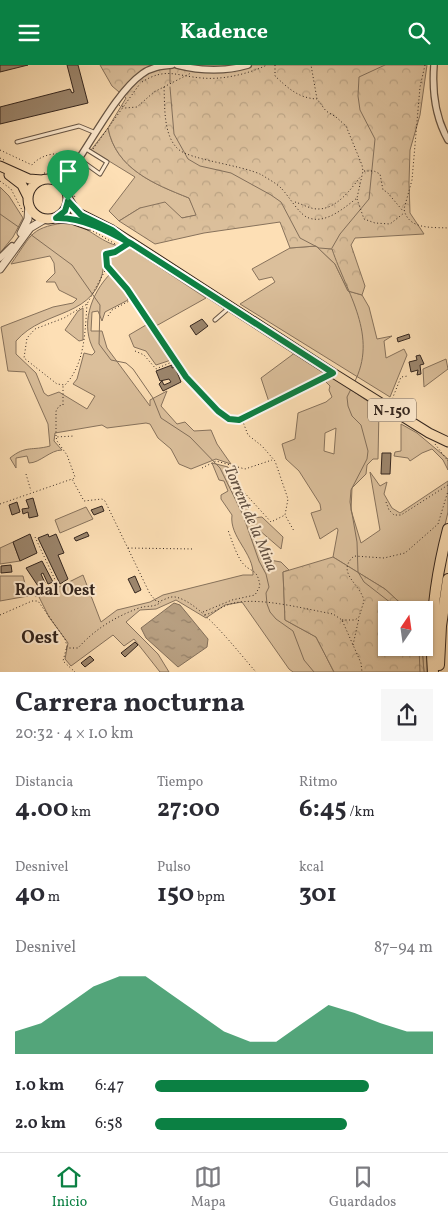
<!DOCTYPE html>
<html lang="es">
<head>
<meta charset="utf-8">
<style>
	body { margin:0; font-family:Vollkorn,serif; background:#f7f7f7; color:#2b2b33; height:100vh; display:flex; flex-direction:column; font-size:19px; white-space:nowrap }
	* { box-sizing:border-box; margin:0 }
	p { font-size:16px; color:#7c7c81 }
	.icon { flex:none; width:28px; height:28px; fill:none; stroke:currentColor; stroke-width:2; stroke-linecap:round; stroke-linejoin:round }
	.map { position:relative; height:607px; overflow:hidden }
	.sheet { display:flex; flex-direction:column; background:#fff; flex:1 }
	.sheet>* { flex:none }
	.needle { width:32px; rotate:13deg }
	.controls { position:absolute; left:378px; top:536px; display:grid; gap:10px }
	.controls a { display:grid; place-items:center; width:55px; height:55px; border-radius:0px; background:#fff; box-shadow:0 1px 4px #0004; font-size:25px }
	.pin { position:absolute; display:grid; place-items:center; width:42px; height:42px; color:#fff; margin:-51px -21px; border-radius:50% 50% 50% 0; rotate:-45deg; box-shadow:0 0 5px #0007 }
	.pin .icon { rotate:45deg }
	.round { display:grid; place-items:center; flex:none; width:52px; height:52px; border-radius:0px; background:#f7f7f7 }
	.summary { display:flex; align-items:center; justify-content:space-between; height:85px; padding:0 15px }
	h1 { font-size:28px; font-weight:700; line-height:38px }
	.stats { display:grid; grid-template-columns:repeat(3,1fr); gap:8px; height:85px; padding:5px 15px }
	.stats div { display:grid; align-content:center }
	.stats b { font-size:25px; font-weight:700 }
	.stats small { font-size:14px; font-weight:400 }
	.stats p { font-size:14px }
	.chart { height:140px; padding:10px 15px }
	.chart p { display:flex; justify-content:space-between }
	.chart svg { width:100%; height:90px; margin-top:5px; fill:#0b8043; opacity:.7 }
	ul { padding:0 15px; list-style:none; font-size:16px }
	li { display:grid; grid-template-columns:80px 60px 1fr; align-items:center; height:38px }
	li i { height:12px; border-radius:6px; background:#0b8043 }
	header { display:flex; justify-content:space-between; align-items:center; height:65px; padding:0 15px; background:#0b8043; color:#fff; font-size:22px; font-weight:700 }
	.menu { display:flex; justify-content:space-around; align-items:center; height:70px; border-top:1px solid #e1e1e2; background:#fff; font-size:14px; color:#7c7c81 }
	.menu a { display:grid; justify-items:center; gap:2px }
	.menu .selected { color:#0b8043 }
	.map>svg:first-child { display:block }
</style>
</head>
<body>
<header><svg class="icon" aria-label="menu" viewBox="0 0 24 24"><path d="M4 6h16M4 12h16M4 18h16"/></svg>Kadence<svg class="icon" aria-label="search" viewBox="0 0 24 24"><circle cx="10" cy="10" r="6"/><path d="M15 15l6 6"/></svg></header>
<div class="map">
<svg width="448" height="607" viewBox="0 0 448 607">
	<defs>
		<pattern id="forest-crowns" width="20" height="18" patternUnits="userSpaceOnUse" patternTransform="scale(1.25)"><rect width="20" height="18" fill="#dbbf9b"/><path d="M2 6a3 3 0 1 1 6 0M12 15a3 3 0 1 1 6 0" fill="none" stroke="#bca485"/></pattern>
		<pattern id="water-ripples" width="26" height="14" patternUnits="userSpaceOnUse" patternTransform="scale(1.25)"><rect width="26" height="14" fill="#b8a082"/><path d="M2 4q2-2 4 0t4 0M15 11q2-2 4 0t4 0" fill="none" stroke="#96826a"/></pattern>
	</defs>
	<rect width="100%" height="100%" fill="#fddfb5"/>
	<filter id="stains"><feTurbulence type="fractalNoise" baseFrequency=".004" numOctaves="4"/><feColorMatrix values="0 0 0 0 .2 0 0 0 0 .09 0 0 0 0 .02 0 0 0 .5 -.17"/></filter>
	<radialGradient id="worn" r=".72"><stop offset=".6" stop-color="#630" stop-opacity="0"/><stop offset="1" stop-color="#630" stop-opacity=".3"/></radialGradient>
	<path fill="#dbbf9b" stroke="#87725c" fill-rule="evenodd" d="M108,63C116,104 154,119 189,133L197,150L182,153L140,143L119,156L109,146L135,112L91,85Z
		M0,122L9,131L23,153L13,172L0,188Z
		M71,157C94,165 104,182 129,182L206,233L156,261L115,207L104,199C98,255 45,242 16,276V289L36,308L44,328L48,331L59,327L87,344L95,331L73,319L77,314L84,288L92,290L95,287C79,261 91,228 111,208L125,224L128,235L105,247L102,256L98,246L92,247L91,266H102L107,283L150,341V335L167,326L161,341L177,359L185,357L194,366L211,365L217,379L231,399L216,394L191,404L179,399L171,384L158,373L150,359L146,358L107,363L102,360L55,368L54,376L62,385C50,385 40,398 29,398L27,391L16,393V403L10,393C26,380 32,386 50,381L48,359L25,307L8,306L1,262L53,242L73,238L77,234L59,225L55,217H46L55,208L54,198L50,191L11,199C33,168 30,162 71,157Z
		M316,181L335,199L348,226L362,230L369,242L377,274L392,271L384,276L386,293L404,284L407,290L390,332L240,239L275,217L272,212L259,215L252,204L290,183Z
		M83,243V275L79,276L65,265L78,246Z
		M146,260L171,295L156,300L146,286L134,282L129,270Z
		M296,287L328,309L269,337L261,313Z
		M446,294L448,304L424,322L423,304Z
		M334,313L379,344L378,394H373L367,400L366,409L352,423L351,445L361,478L380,465L370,407L380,421L387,417L384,429L392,443L400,448L448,416V447L432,515L427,559V607H424L422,583L424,582V545H408L385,524L333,492L338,465L337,463L320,474L311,448L321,445L320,439L299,406L286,394L282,379L295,374L298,348L326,337L332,332L329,325L330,321L324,315ZM336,363L334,389L324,386L325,368Z
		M401,359L417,368L448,394V405L443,395L432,384L422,388L410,396L408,393L394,391L395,387L401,386Z
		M212,398L228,402L252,453L262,452L283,472L281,484L259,465L251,468L264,494L281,497L289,505L283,507L285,555L316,572L334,607H293L289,604L242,537L225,540L206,553L176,535L156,544L140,545L126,557L158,589L169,607H160L134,574L124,581L113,570L71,601L65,594L68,578L49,552L39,532L83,510L101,557L117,545L150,537L163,530L243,510H253C254,488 229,472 232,450L221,434V430L228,426L224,416L219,415Z
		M86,442L93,454L60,468L55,455Z
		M13,477L20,496L0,499V483Z
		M0,511H23L28,531L0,536Z"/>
	<path fill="url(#forest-crowns)" stroke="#87725c" d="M100,0H427L420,50L410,85L409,118L410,148L424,169L355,173L351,180L365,221L362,230L348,226L335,199L316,181L290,183L280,157L204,168L155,179L119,156L140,143L165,137L182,153L196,150L189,133C154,119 116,104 108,63L126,33L112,21Z
		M333,492L385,524L408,545H386V582L422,583L424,607H334L316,572L285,555L283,507Z"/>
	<path fill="url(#water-ripples)" stroke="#836f5a" d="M174,538L180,540L208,574L207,582L178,602L146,573L141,563Z"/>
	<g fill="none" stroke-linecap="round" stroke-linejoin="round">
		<path stroke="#836f5a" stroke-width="1" d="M170,18V3
			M170,22L174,69L188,94L200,101L231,108L271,130L281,137L300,173L319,183L332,184C347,229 379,271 354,318
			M0,149L20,163
			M30,169L72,200L100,240L99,279L111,295L126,298L133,304L153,333L161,353L190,372L220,403L243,450L259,496L266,509L269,522L266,528L267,539L270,547L276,554L293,566L304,595L314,607
			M332,183L340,169L369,134L375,74L360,45L358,31L359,12L385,0
			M351,324L347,332L348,341L352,351L361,360L368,386L367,394L351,425L350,437L357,477L358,507L364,517L400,545
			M419,582L420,607"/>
	</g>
	<path fill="#9c866d" stroke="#33251e" d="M0,0H28L0,7Z
		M67,0H78L88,38L0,59V42L70,24L72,28L74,27Z
		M202,254L208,261L196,270L190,261Z
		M409,269L410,273L398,277L397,273Z
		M420,290L424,299L420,300L421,309L417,310L418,305L411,307L409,297L417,295L416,291Z
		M172,300V303L175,302L181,317L163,326L159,319L162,316L164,320L171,317L169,314L160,316L156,306Z
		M382,388H391L390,409H381Z
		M33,433L38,451L29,453L28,447L23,449L22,444L29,443L26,435Z
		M17,437L20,447L12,450L9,440Z
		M102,441L104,446L94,450L91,445Z
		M87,467L89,471L76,476L74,473Z
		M30,469L37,488L20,496L13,477Z
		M48,469L49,472L56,469L64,488L58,490L68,514L60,519L38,473Z
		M42,496L53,517L48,519L43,508L41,509L45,518L38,521L26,503Z
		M11,500L12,507L1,508V501Z
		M135,511L141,525L135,528L128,514Z
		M135,577L138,580L125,592L121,588Z
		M90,591L94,595L85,602L81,598Z"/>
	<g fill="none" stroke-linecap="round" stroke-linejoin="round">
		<g stroke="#665444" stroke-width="5">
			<path id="service" d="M17,77L79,61L96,68
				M79,94L100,109L107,97L86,84
				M215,255L230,242"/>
		</g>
		<g stroke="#665444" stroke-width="8">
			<path id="minor" d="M177,0C201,6 224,7 248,0
				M434,0C432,26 435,52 448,75
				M76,98C94,72 118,26 142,9C151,2 161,1 172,0
				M0,193L12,181"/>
		</g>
		<g stroke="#665444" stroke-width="9">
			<path id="tertiary" d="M53,115L65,110L71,103
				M67,127L69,113L76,98
				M21,168L28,154L29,140
				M0,204L30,163L45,154"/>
		</g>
		<g stroke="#33251e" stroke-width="11">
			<path id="primary" d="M0,101L29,114L42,115
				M9,110L22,120L28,132
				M28 134a20 20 0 1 1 40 0a20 20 0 1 1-40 0Z
				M69,136L76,147L112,165L333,308L429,368L448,377
				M56,153L72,154L89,160"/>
		</g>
		<g stroke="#33251e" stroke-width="12">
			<path id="motorway" d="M439,600L441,561L448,514
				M433,607C429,559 436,510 448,464"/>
		</g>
		<path stroke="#33251e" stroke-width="1" stroke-dasharray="1 2.5" stroke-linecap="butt" d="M275,0V11C288,23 298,33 317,34
			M425,0L420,22L412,115L404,144C408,165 432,162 448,163
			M142,17C166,2 176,11 202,13C223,15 248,9 267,0
			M164,22C165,42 163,70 178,84C190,95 242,100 262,110C268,114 276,118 281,123C289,131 300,151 309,153C326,159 344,143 357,133L363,106L362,100L346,61L336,52L326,46L317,34L311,0
			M119,40L125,43L137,42L154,27L191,8
			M93,84L139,20
			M0,85L32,100C42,88 61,86 74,92
			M0,93L6,96
			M364,106H374L380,109L383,125L387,127L403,146
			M44,108L53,109
			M0,116L11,124L23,147
			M73,124L75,133
			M357,134L364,154L375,158L390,159L404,148
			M295,137C302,139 310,144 318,144C337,144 351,124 361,111
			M93,166L122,183
			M123,182L115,187L106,189L107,201L127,224L186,312L218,346L229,354L239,355L326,312
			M87,239C85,267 85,299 65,320L57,319L24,293L27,273L35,264L64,253L87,239L107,202
			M108,251L112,245L133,234
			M135,286L144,290L156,304L174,296
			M391,337L401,312L408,311
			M245,352L243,357L248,370L262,381L275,396L288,434L285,450L294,466
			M56,371V346L59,341L63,340V320
			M435,379L448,396
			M202,403L216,396L245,404L272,395
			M26,409L31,426
			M73,414L75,412L67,390L57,376L56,372L74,371
			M242,425L271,457L285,450
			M386,437L389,445L394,450H401L448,420
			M0,439L72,414L84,436L102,434L105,436L150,529L157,537C163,536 169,531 175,532C200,536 238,587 256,607
			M35,472L57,519L38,527L35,534
			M128,483L194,484
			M203,547L232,535L255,530L260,521C257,501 250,509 241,496C235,486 232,476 228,465
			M0,550L32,536H38L65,574L67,581L63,596L75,607
			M205,550C215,547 224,540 234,538C261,532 305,544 333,549L342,555L361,598L362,607
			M342,555H355L359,552L364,536C361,519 335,508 354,491L384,493L405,488L438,459L448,426
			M353,580L359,553
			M66,583H78C95,564 115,552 139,543C148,540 154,543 161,537"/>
		<use href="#service" stroke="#feeacf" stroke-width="3"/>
		<use href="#minor" stroke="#feeacf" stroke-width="5.5"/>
		<use href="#tertiary" stroke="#feeacf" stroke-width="7"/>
		<use href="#primary" stroke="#fddfb5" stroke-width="9"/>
		<use href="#motorway" stroke="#fddfb5" stroke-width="10"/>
	</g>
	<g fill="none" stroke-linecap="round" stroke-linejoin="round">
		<g stroke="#fff" stroke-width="10">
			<path id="route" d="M68,136L81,150L112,165L129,178L115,187L106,189L107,201L127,224L186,312L218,346L229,354L239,355L333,308L132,179C110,167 82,152 56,153L65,146L68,136"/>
		</g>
		<use href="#route" stroke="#0b8043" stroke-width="6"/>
	</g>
	<g text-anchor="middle" stroke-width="4" stroke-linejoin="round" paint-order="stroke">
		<rect fill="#feeacf" stroke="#706053" stroke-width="1" x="368" y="333.5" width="48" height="23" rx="4"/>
		<g font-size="14" font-weight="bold" fill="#33251e">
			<text x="392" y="350">N-150</text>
		</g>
		<g font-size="16" font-style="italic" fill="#625041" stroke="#feeacf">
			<text transform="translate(252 453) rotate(67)" y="6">Torrent de la Mina</text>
		</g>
		<g font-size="16" font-weight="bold" fill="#33251e" stroke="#feeacf">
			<text x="55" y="530">Rodal Oest</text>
		</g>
		<g font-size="18" font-weight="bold" fill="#33251e" stroke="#feeacf">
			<text x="40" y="578">Oest</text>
		</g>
	</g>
	<rect width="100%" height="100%" filter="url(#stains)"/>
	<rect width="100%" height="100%" fill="url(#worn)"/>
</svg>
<div class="controls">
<a><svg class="needle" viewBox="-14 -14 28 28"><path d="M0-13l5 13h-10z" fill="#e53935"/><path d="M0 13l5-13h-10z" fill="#7c7c81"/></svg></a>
</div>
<div class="pin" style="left:68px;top:136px;background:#1e9e55"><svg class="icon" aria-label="arrive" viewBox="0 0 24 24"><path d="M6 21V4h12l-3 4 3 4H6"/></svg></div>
</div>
<section class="sheet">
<div class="summary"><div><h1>Carrera nocturna</h1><p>20:32 · 4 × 1.0 km</p></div><a class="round"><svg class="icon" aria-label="share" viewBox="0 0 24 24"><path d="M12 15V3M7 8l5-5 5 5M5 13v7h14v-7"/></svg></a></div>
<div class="stats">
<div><p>Distancia</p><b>4.00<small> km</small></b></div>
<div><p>Tiempo</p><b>27:00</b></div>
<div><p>Ritmo</p><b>6:45<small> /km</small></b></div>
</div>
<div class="stats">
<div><p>Desnivel</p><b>40<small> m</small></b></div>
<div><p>Pulso</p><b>150<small> bpm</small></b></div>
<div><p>kcal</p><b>301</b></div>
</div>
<div class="chart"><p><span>Desnivel</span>87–94 m</p>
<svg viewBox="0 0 160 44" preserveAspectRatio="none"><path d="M0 44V33L10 29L20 20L30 11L40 6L50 6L60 15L70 24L80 33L90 38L100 38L110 29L120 20L130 24L140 29L150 33L160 33V44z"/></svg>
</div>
<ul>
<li><b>1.0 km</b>6:47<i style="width:77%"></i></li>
<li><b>2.0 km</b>6:58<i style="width:69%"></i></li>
</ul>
</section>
<nav class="menu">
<a class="selected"><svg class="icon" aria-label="home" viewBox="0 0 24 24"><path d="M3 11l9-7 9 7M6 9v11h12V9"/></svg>Inicio</a>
<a><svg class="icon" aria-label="map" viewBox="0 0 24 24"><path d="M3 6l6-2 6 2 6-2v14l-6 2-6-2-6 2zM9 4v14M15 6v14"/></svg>Mapa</a>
<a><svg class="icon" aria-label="saved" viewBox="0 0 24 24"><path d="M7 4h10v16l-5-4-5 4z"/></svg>Guardados</a>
</nav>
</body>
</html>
